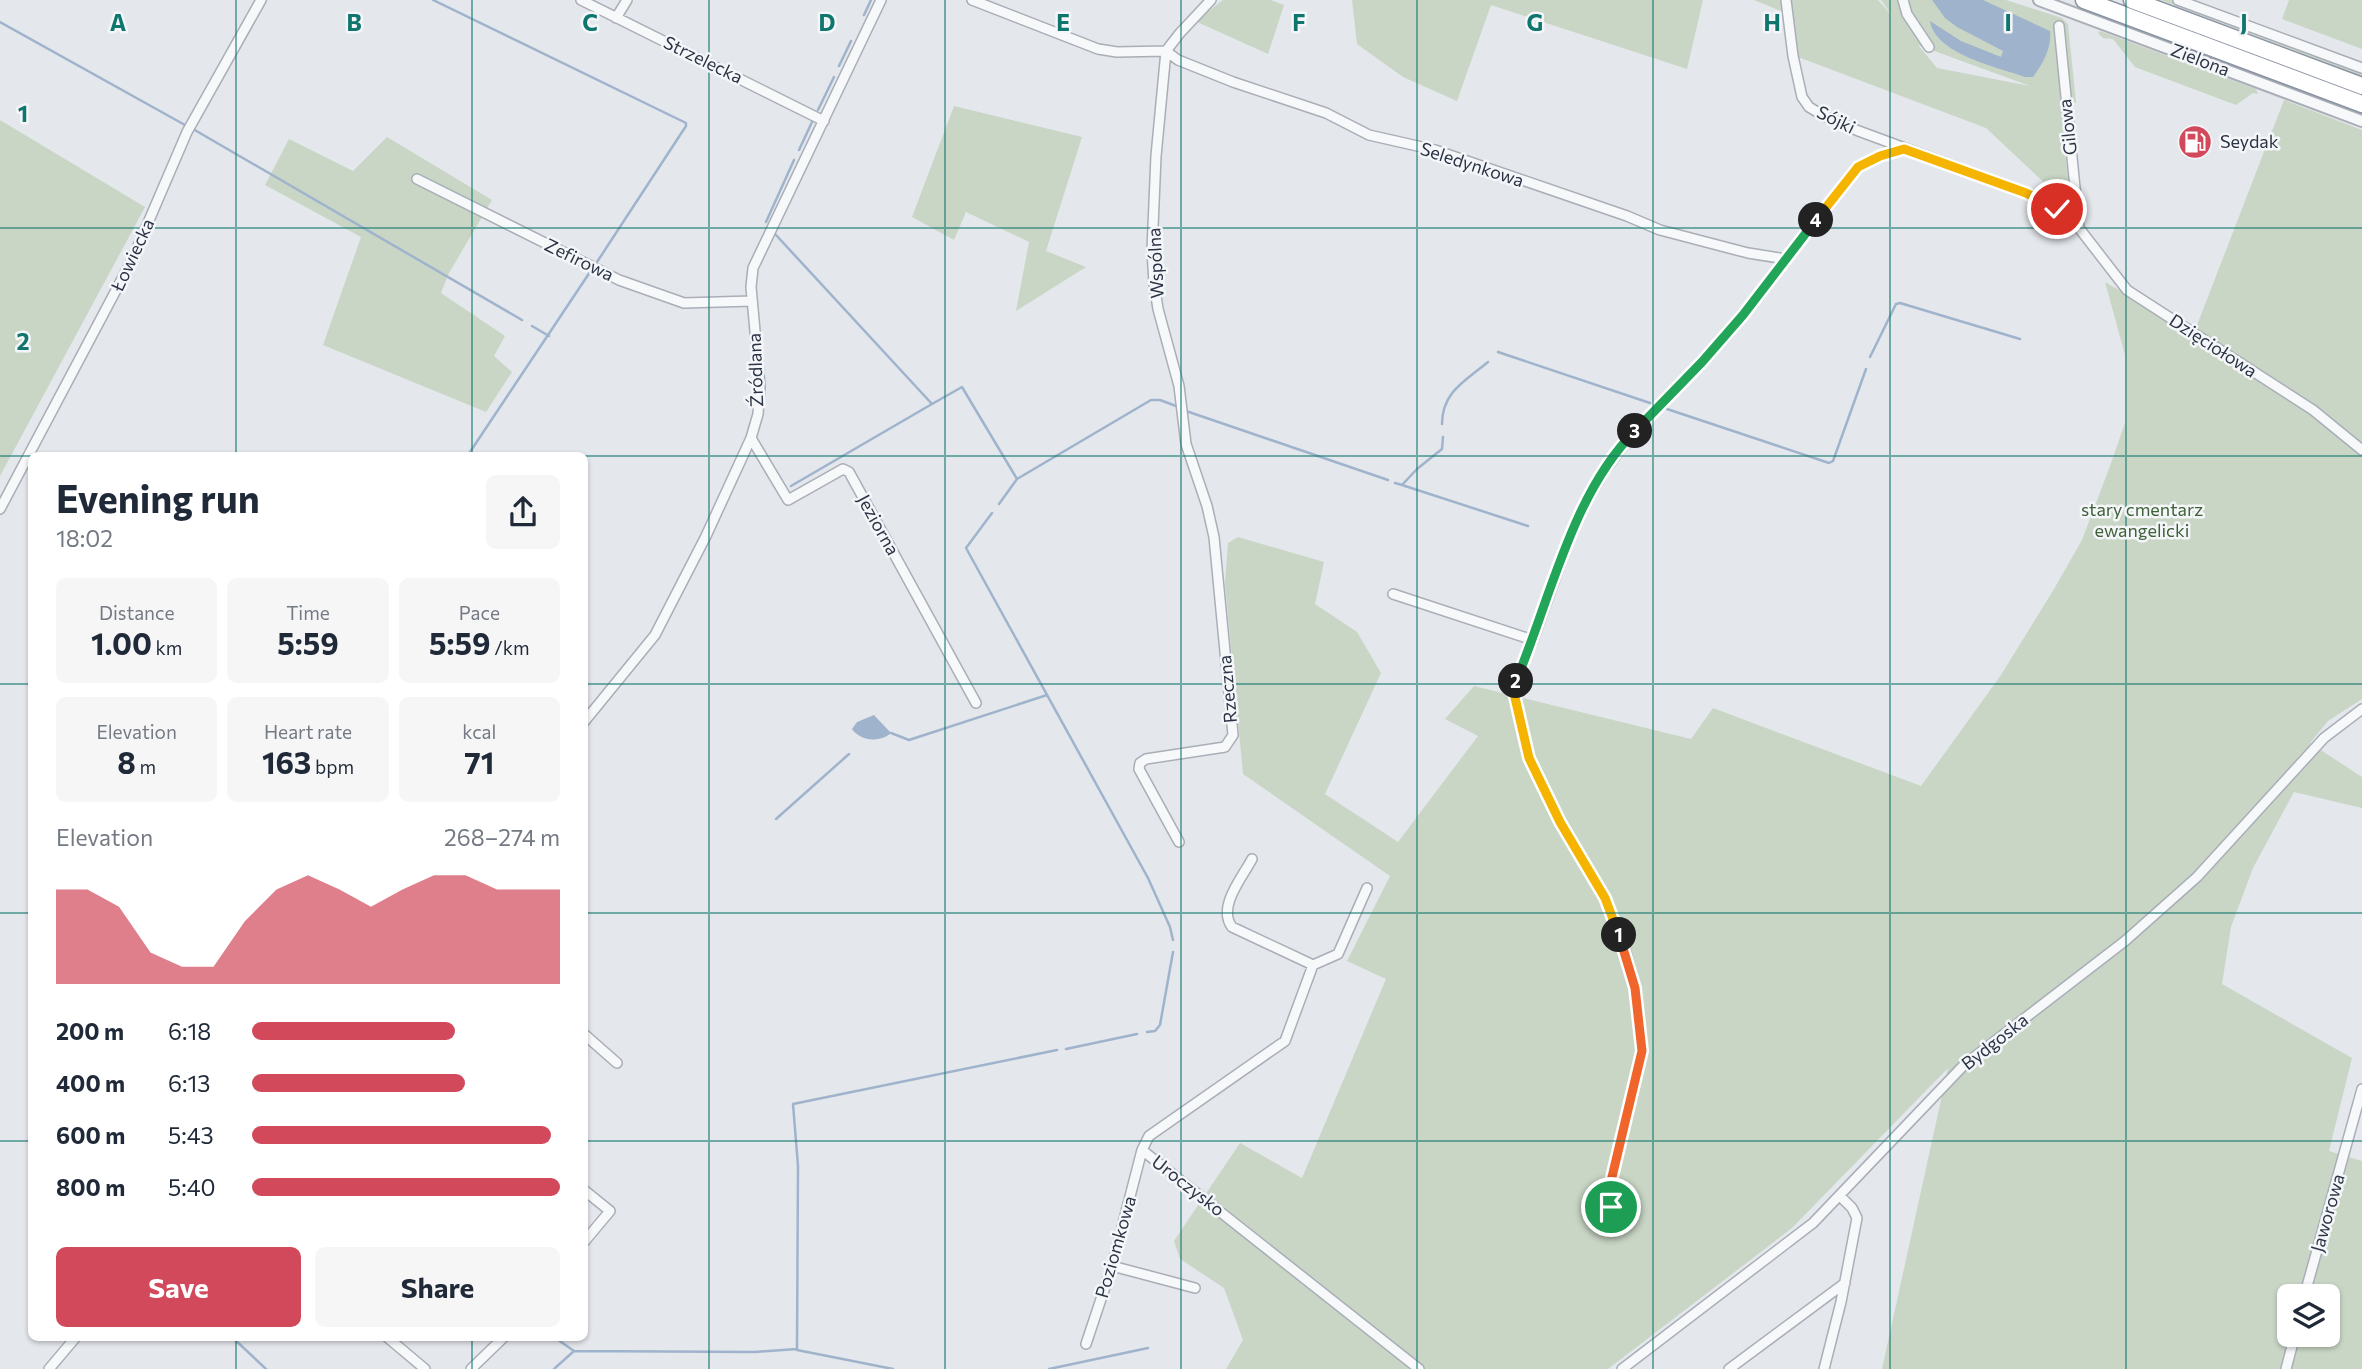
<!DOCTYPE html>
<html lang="en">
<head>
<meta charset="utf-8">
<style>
	body { margin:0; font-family:Commissioner,sans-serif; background:#f6f6f7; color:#1f2937; height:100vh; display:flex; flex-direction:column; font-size:26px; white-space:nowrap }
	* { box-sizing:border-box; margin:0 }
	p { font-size:23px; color:#747a83 }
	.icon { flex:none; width:38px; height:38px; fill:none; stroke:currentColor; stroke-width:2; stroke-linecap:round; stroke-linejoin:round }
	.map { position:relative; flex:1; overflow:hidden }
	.sheet { position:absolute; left:28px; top:452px; width:560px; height:889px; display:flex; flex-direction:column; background:#fff; border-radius:10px; box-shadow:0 2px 5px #0004 }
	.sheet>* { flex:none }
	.buttons { position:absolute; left:2277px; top:1284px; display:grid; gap:14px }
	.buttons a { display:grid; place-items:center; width:63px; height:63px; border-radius:10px; background:#fff; box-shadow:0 2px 5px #0004; font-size:35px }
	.pin { position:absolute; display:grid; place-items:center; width:60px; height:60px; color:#fff; margin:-30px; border:4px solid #fff; border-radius:50%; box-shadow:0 2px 7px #0007 }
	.km { position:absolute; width:35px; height:35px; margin:-18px; border-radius:50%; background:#222; color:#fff; font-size:19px; line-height:35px; text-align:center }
	.round { display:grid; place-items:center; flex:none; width:74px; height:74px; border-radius:10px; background:#f6f6f7 }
	.head { display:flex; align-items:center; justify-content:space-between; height:119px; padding:0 28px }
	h1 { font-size:38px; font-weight:700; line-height:52px }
	.stats { display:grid; grid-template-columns:repeat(3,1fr); gap:10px; height:119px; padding:7px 28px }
	.stats div { display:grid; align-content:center; border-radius:10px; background:#f6f6f7; text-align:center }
	.stats b { font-size:30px; font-weight:700 }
	.stats small { font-size:19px; font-weight:400 }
	.stats p { font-size:19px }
	.chart { height:196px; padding:14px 28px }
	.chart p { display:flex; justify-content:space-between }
	.chart svg { width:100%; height:126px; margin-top:7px; fill:#d1495b; opacity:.7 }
	.primary-button { display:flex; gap:14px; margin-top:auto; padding:14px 28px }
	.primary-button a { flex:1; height:80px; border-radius:10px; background:#d1495b; color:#fff; font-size:28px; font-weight:700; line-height:80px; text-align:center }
	.primary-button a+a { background:#f6f6f7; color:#1f2937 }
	ul { padding:0 28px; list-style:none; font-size:23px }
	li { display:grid; grid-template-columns:112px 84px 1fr; align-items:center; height:52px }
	li i { height:18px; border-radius:9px; background:#d1495b }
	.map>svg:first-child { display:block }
</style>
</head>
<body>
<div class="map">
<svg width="2362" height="1369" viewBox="0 0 2362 1369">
	<rect width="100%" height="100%" fill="#e4e7ec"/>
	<path fill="#c9d6c5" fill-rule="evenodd" d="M1223,0H1271L1284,5L1268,54L1195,21Z
		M1352,0H1703L1687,69L1491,5L1457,101L1403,77L1357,44Z
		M1754,0H1878L1894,18L1881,0H2006L2062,18L2068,24L2076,103L2060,98L2068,180L2052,190L1986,128L1798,57L1793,16ZM1918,45L2030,86L1937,68Z
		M2161,0H2171L2362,71V76Z
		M2289,0H2362V49L2282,19Z
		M2100,31L2256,89L2258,94L2253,93L2236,105L2135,67L2113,39L2103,38L2098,33Z
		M2284,100L2362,130V699L2328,721L2310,743L2362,777V808L2294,792L2253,868L2231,927L2222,984L2352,1058L2329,1151L2362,1161V1369H1882L1948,1068L1792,1228L1608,1369H1226L1243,1340L1224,1288L1180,1259L1174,1241L1240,1143L1302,1178L1386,979L1347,961L1390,876L1243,774L1225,584L1228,543L1238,537L1324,562L1315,604L1357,632L1381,673L1325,794L1398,842L1478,736L1445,719L1474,686L1691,739L1713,708L1921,786L2001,675L2054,589L2082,540L2110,466L2125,423V355L2105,282L2194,333ZM2289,1297H2328V1335H2289Z
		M954,106L1082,137L1046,251L1086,267L1016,311L1029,242L966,212L954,240L912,217Z
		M0,120L145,207L0,476Z
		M387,137L492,200L449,273L441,293L505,336L494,356L512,372L486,412L323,345L361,237L265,185L289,139L353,171Z"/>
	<path fill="#9fb4cc" d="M1932,0H1983L2050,31C2052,47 2043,64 2033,77H2025C1997,67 1935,54 1930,21L1961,41L2001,57L2003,51L1957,27L1945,18Z
		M874,715L891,733C880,743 860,741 852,729L857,722Z"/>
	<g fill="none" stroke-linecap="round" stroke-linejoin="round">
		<path stroke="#9fb4cc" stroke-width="2.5" d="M433,0L686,123V126L597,262
			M864,15L871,0
			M0,22L185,125
			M839,66L851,41
			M818,110L834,77
			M193,129L522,320
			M799,150L812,122
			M766,222L794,160
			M776,235L932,404L962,387L1017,479
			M532,326L549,336
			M1498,352L1650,403
			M1870,357L1896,304L1900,303L2020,339
			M1664,408L1829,463L1833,461L1866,369
			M1186,411L1388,480
			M1442,424C1442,392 1465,381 1488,362
			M468,455L590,272
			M1395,483L1402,485L1417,469L1442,449L1443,437
			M1402,485L1528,526
			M791,486L932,404
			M999,504L1017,479L1151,400H1160L1176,406
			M992,513L966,548L1148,878L1170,927L1173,940
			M891,733L909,740L1047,695
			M776,819L849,754
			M1147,1032L1155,1031L1160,1025L1173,952
			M1066,1049L1137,1034
			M232,1337L266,1369
			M554,1337L574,1351
			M797,1350L893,1369
			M554,1369L574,1351L755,1352L797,1349L798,1166L793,1104L1057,1050
			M1049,1369L1148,1348"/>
		<g stroke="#a9aeb7" stroke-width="12">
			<path id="minor" d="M581,0L824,121
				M972,0L1098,49L1117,52L1166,51L1178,60L1233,82L1326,113L1369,135L1435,150L1627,216L1660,230L1748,253L1786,259
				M1786,0L1793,56L1802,97L1809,107L1824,116L1856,130L2026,193L2057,209L2079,228L2127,290L2313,410L2362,450
				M1903,0L1907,14L1929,47
				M2178,0L2362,68
				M616,18L627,0
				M2059,26L2079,228
				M417,179L619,280L684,303L752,301
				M751,438L788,500L843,469L849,472L976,703
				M0,509L132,260L187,132L261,0
				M1393,594L1533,640
				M584,722L655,635L706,536L751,438L758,414L760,386L751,287L753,268L881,0
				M1179,842L1139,769L1140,763L1146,759L1225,747L1233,735L1214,537L1207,506L1186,444L1179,386L1158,309L1154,283L1152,250L1156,156L1166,51L1180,33L1211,0
				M1252,859C1242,878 1217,907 1232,927L1313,965
				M1367,888L1338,954L1313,965L1285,1041L1149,1136L1142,1150L1419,1369
				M584,1034L617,1063
				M584,1190L610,1211L584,1242
				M1610,1207L1612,1177L1642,1051L1635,988L1626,953L1605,898L1560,822L1529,758L1512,689L1533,640L1576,520L1603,473L1630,436L1702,362L1743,315L1858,167L1880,156L1904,149
				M1112,1266L1195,1288
				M2304,1297L2362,1089
				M387,1337L425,1369
				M1086,1344L1112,1266L1142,1150
				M49,1369L76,1337
				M471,1369L504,1337
				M1622,1369L1813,1223L1964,1065L2125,941L2197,877L2324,738L2362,709
				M1729,1369L1845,1283
				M1824,1369L1841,1302L1857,1218L1852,1208L1840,1196
				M2286,1369L2295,1335"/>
		</g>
		<g stroke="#a9aeb7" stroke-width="14">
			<path id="tertiary" d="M2039,0L2362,121"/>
		</g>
		<g stroke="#8b94a3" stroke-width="19">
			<path id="motorway" d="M2084,0L2362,104
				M2132,0L2362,86"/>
		</g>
		<use href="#minor" stroke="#f7f8fa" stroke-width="9"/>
		<use href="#tertiary" stroke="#f7f8fa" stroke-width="10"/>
		<use href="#motorway" stroke="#fff" stroke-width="16"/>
	</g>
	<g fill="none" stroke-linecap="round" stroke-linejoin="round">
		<g stroke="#fff" stroke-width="14">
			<path id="split-1" d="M1611,1207L1612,1177L1642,1051L1635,988L1619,935"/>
		</g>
		<g stroke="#fff" stroke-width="14">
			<path id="split-2" d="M1516,681L1513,689L1529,758L1560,822L1605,898L1619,935"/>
		</g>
		<g stroke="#fff" stroke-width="14">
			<path id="split-3" d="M1516,681C1550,600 1572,494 1635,431"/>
		</g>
		<g stroke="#fff" stroke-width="14">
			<path id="split-4" d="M1635,431L1702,362L1743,315L1816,220"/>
		</g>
		<g stroke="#fff" stroke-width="14">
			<path id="split-5" d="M1816,220L1858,167L1880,156L1904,149L2026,193L2057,209"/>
		</g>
		<use href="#split-1" stroke="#f0652b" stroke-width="9"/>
		<use href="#split-2" stroke="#f5b400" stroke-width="9"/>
		<use href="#split-3" stroke="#22a559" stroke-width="9"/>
		<use href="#split-4" stroke="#22a559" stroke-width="9"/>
		<use href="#split-5" stroke="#f5b400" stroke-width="9"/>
	</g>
	<path fill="none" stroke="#0f766e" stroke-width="2" stroke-opacity="0.55" d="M236,0V455M472,0V455M709,0V1369M945,0V1369M1181,0V1369M1417,0V1369M1653,0V1369M1890,0V1369M2126,0V1369M0,228H2362M0,456H32M584,456H2362M0,684H32M584,684H2362M0,913H32M584,913H2362M0,1141H32M584,1141H2362M236,1337V1369M472,1337V1369"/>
	<defs>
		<g id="fuel-disc" transform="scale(1.75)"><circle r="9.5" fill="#d1495b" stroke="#f4f6f9"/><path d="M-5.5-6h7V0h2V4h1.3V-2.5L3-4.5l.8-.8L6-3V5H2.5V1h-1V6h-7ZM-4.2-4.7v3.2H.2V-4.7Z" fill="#fff"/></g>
	</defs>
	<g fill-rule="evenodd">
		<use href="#fuel-disc" x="2195" y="142"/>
	</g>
	<g text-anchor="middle" stroke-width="5" stroke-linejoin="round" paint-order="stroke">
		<g font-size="18" fill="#2b3445" stroke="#f4f6f9">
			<text transform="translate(703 60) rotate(26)" y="6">Strzelecka</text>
			<text transform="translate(2200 60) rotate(21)" y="6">Zielona</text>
			<text transform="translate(1836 120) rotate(26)" y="6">Sójki</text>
			<text transform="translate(2068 127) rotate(-96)" y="6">Gilowa</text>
			<text transform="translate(1472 165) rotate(18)" y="6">Seledynkowa</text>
			<text transform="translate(133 255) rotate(-65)" y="6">Łowiecka</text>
			<text transform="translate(579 260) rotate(26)" y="6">Zefirowa</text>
			<text transform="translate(1156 263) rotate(-93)" y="6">Wspólna</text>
			<text transform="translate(2213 346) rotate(33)" y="6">Dzięciołowa</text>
			<text transform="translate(756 370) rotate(-92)" y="6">Źródlana</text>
			<text transform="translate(878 525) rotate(61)" y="6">Jeziorna</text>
			<text transform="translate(1228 689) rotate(-95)" y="6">Rzeczna</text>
			<text transform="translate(1995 1042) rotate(-38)" y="6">Bydgoska</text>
			<text transform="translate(1188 1186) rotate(38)" y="6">Uroczysko</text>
			<text transform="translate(2328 1213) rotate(-74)" y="6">Jaworowa</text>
			<text transform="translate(1116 1247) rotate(-74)" y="6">Poziomkowa</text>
		</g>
		<g font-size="18" fill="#2b3445" stroke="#f4f6f9" text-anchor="start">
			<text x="2220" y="148">Seydak</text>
		</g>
		<g font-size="18" fill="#3f6138" stroke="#f4f6f9">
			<text x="2142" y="516">stary cmentarz<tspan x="2142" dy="21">ewangelicki</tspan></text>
		</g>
	</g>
	<g font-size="23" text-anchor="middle" font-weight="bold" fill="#0f766e" stroke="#f4f6f9" stroke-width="5" stroke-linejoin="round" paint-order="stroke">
		<text x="118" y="31">A</text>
		<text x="354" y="31">B</text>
		<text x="590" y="31">C</text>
		<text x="827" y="31">D</text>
		<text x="1063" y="31">E</text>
		<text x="1299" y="31">F</text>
		<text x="1535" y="31">G</text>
		<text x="1772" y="31">H</text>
		<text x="2008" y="31">I</text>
		<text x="2244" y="31">J</text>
		<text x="23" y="122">1</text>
		<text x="23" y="350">2</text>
	</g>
</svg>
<div class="buttons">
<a><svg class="icon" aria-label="layers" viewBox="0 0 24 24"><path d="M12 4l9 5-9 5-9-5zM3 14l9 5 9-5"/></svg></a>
</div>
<div class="pin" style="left:1611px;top:1207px;background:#1e9e55"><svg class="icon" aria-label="arrive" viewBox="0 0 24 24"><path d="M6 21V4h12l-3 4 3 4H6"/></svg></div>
<div class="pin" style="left:2057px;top:209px;background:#d93025"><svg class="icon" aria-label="check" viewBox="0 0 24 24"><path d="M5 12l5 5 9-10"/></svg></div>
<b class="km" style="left:1619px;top:935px">1</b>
<b class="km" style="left:1516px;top:681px">2</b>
<b class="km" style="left:1635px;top:431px">3</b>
<b class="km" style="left:1816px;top:220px">4</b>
<section class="sheet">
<div class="head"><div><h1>Evening run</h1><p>18:02</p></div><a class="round"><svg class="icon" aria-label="share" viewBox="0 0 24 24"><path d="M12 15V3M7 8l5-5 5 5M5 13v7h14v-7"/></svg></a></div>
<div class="stats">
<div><p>Distance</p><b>1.00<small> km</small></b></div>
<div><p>Time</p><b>5:59</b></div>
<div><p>Pace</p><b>5:59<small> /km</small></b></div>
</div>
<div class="stats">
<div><p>Elevation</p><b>8<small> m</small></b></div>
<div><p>Heart rate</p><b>163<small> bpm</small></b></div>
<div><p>kcal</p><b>71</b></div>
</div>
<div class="chart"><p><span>Elevation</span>268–274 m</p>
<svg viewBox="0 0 160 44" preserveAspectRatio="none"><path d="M0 44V11L10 11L20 17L30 33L40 38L50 38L60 22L70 11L80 6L90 11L100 17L110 11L120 6L130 6L140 11L150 11L160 11V44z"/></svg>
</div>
<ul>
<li><b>200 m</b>6:18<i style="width:66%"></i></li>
<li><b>400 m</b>6:13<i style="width:69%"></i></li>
<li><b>600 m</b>5:43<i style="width:97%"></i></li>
<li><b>800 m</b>5:40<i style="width:100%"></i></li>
</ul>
<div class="primary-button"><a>Save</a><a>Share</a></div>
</section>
</div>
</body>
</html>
